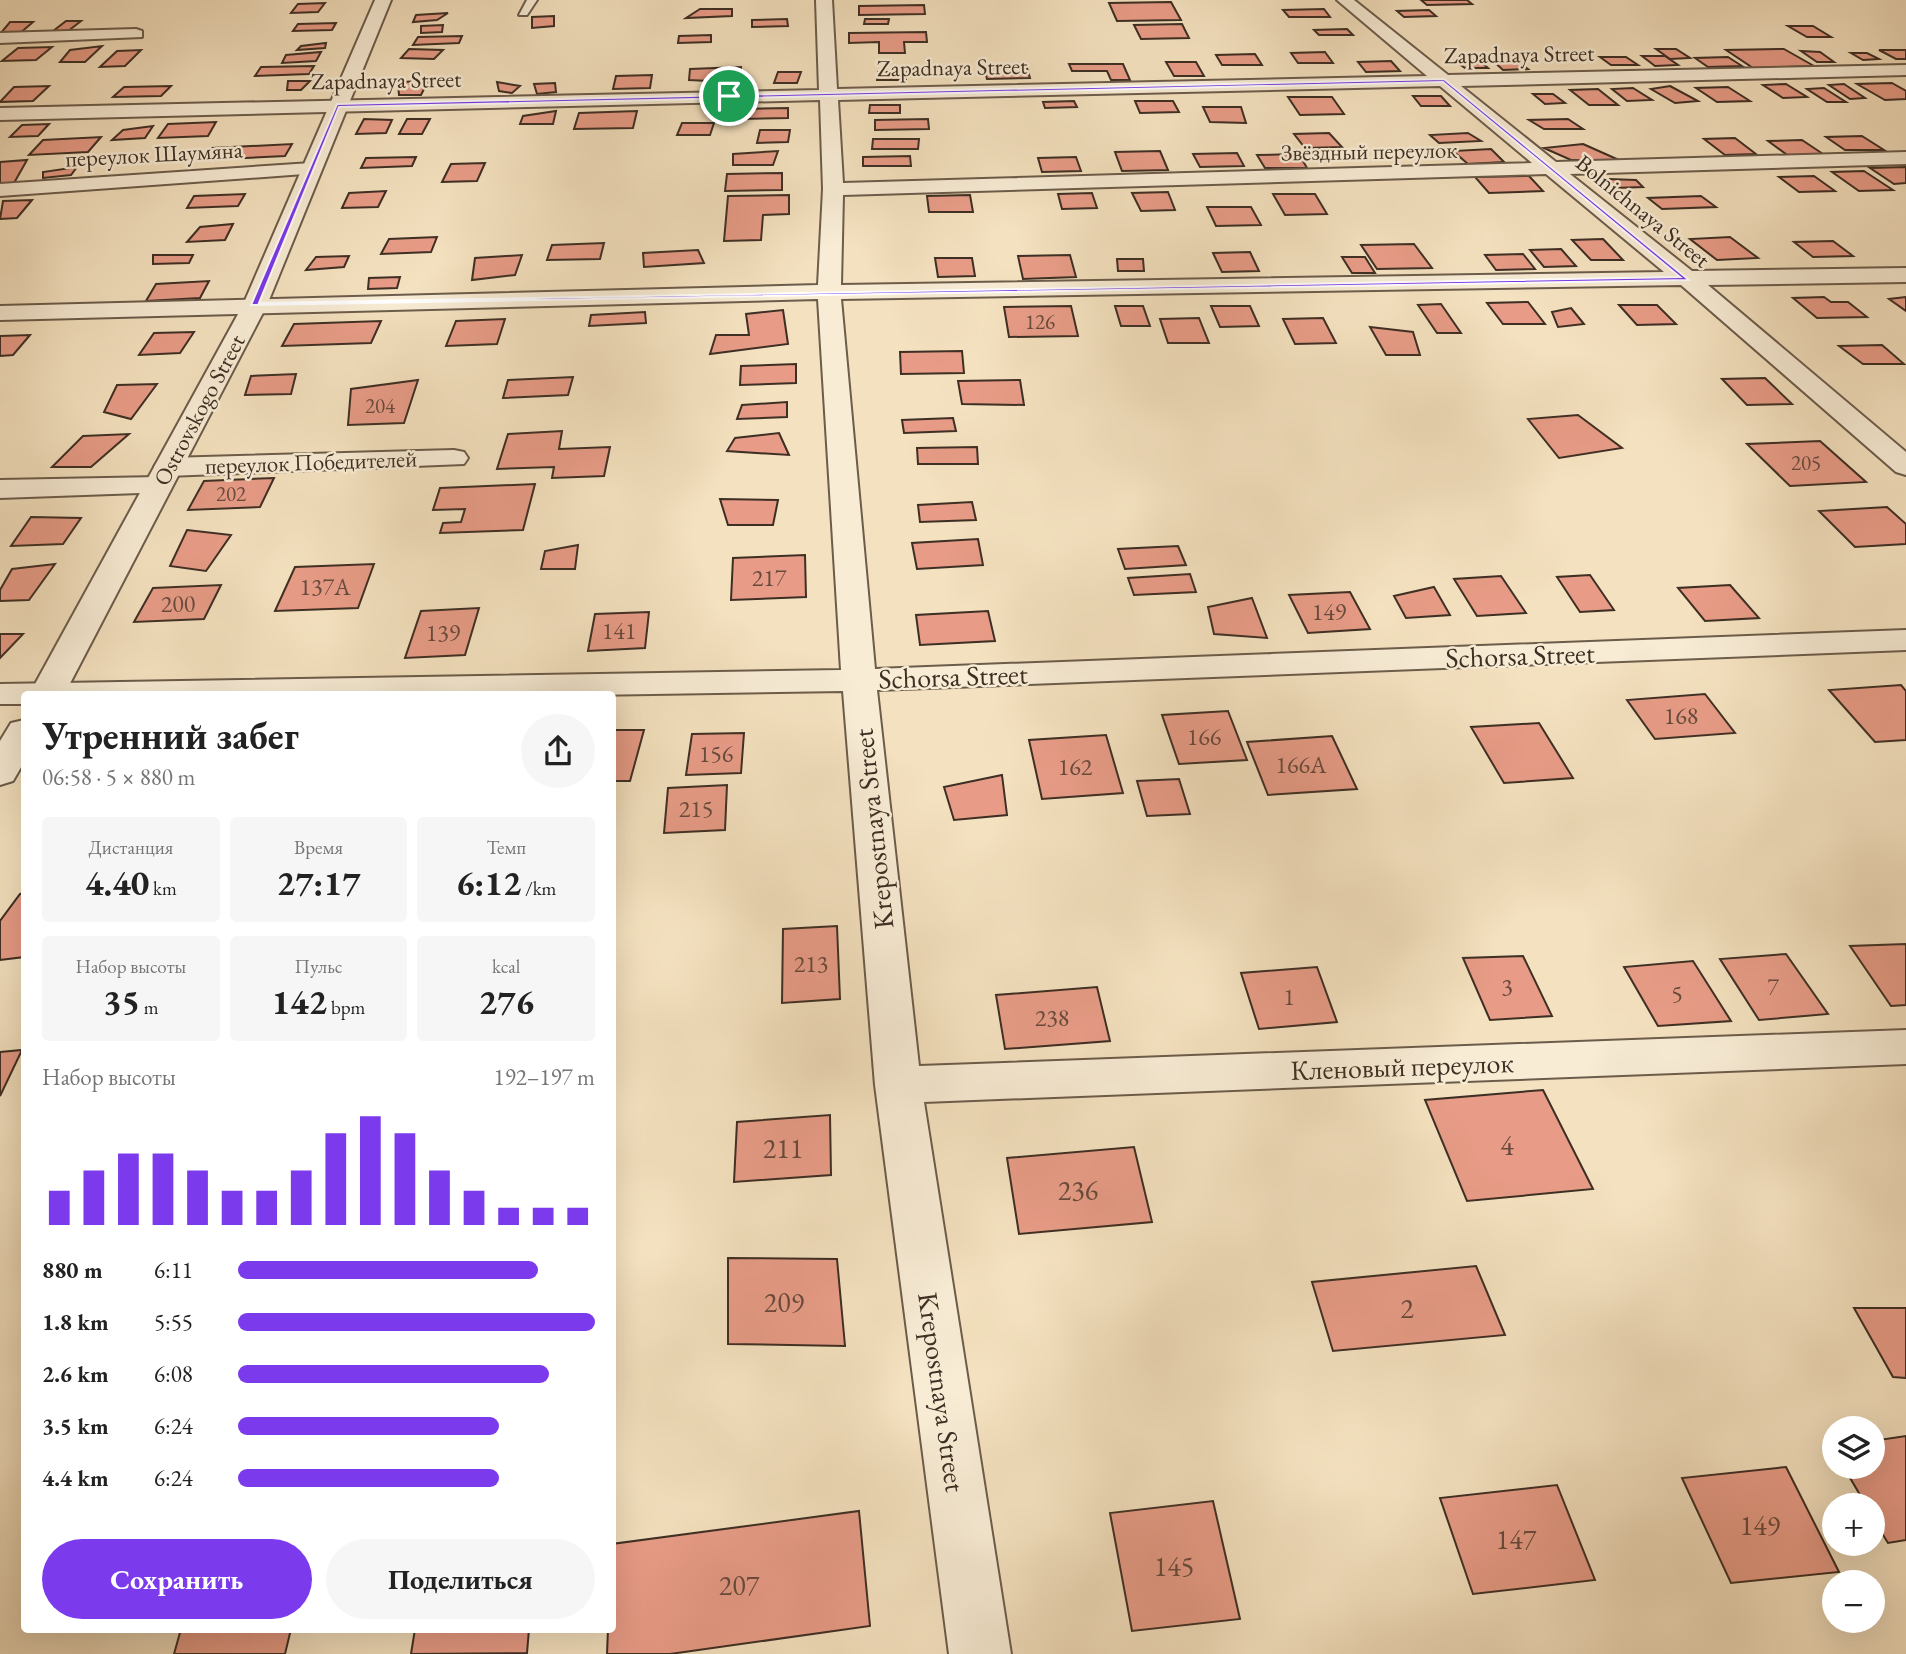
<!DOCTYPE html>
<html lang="ru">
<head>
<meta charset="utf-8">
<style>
	body { margin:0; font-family:"EB Garamond",serif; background:#f6f6f6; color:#222; height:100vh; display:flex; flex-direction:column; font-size:26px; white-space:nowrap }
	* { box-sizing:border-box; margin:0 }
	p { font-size:23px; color:#767676 }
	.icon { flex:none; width:38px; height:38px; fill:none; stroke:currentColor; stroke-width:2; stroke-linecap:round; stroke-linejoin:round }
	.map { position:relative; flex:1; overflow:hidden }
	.panel { position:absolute; left:21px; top:691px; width:595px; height:942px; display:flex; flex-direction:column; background:#fff; border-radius:7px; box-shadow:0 7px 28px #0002 }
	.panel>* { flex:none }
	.buttons { position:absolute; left:1822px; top:1416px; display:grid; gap:14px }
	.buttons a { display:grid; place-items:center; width:63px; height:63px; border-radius:50%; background:#fff; box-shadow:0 7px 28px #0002; font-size:35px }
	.pin { position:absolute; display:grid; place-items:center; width:60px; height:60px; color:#fff; margin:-30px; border:4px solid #fff; border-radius:50%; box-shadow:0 2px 7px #0007 }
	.round { display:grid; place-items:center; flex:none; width:74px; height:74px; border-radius:37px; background:#f6f6f6 }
	.head { display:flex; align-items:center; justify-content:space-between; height:119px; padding:0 21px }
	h1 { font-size:38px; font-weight:700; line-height:52px }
	.stats { display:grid; grid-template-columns:repeat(3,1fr); gap:10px; height:119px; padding:7px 21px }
	.stats div { display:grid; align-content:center; border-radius:7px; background:#f6f6f6; text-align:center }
	.stats b { font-size:35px; font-weight:700 }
	.stats small { font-size:19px; font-weight:400 }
	.stats p { font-size:19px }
	.chart { height:196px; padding:14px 21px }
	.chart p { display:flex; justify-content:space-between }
	.chart svg { width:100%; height:126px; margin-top:7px; stroke:#7c3aed; stroke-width:6 }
	.action { display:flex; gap:14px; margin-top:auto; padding:14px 21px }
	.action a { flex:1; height:80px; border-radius:42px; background:#7c3aed; color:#fff; font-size:28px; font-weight:700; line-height:80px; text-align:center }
	.action a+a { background:#f6f6f6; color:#222 }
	ul { padding:0 21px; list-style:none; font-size:23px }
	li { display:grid; grid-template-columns:112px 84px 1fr; align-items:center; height:52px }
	li i { height:18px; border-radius:9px; background:#7c3aed }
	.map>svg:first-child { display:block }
</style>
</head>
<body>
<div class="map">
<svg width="1906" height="1654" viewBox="0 0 1906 1654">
	<rect width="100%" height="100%" fill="#f4e1bf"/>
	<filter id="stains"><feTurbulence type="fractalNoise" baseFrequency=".00286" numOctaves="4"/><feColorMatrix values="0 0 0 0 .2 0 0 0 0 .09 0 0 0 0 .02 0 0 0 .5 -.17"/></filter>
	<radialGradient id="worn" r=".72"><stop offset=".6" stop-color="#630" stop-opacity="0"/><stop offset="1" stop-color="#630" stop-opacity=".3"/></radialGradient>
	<path fill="#e89c87" stroke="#3e2f24" stroke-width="2" d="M1421,0H1467L1472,4L1427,5Z
		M1171,2L1181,20L1117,21L1109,3Z
		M325,3L318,12L291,13L298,4Z
		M924,5L925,14L859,15V6Z
		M700,9H732V16L686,18Z
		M1324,9L1330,17H1289L1283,10Z
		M1429,10L1436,16L1404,17L1397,11Z
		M448,13L437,20L413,22L416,15Z
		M554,16V26L532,28V17Z
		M787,19L788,26L752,27V20Z
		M865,19H889L888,24H864Z
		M66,21H81L63,35H48Z
		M10,22H33L19,34H0Z
		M336,23L332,30L293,31L298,24Z
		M1182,24L1189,38L1141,39L1134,25Z
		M443,25L442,32L421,33V26Z
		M1788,26H1813L1831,37H1807Z
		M1347,29L1353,35H1319L1314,30Z
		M926,32L927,42H904L905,53H879V42L849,43V33Z
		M711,35V42L678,43L679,36Z
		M462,36L459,43L413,45L418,37Z
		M326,43L325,48L297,50L301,46Z
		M102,46L85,62H60L70,50Z
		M52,47L36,60L2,61L18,48Z
		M409,49L443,50L434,59L401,58Z
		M1656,49H1676L1690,58L1670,59Z
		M1784,49L1814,66L1753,68L1726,50Z
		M141,50L125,66L100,67L117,51Z
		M1879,50H1906V59H1896Z
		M1801,51L1820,52L1834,62H1817Z
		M321,52L316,61L282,63L286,55Z
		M1325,52L1333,63H1298L1291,53Z
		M1851,53H1867L1879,59L1863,60Z
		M1255,54L1262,65H1222L1216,55Z
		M1642,56H1665L1678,65L1655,66Z
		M1600,57H1626L1638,65H1611Z
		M1728,57L1742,66L1708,67L1695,58Z
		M1479,60L1488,68H1465L1455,61Z
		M1492,60H1516L1528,69L1503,70Z
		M1391,61L1400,71L1366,72L1358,62Z
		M1166,62H1196L1204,76H1174Z
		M1069,64H1123L1130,80H1111L1107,71H1072Z
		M314,66L309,74L255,76L261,67Z
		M741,67V79H730V82L689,80L690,69Z
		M984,68H1027L1030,78L987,79Z
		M778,72H801L797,83H774Z
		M878,72H906V80H877Z
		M652,75L650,88L613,89L616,76Z
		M288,81H310L301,90H287Z
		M428,81L421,95H399L398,82Z
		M497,82L520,86L512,93L499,91Z
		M555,83L556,92L537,94L534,84Z
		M1892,83L1906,91V99L1885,100L1857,84Z
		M1786,84L1807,97L1783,98L1763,85Z
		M1844,84L1865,98L1850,99L1829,85Z
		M49,86L33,101L0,102L14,87Z
		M171,86L161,96L113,97L124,87Z
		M1670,86L1698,101L1675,103L1651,89Z
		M1728,87L1750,101L1717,102L1696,88Z
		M1633,88L1652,100L1627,101L1612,89Z
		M1824,88L1846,102H1827L1807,89Z
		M1598,89L1618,105H1589L1570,90Z
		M1533,94H1553L1565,103L1545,104Z
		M1413,96H1441L1450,106H1421Z
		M1288,97H1332L1344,114L1300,115Z
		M1074,101L1077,107L1045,108L1043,102Z
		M1135,101H1173L1179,112L1140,113Z
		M870,105H900V113H869Z
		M1203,107H1241L1246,123L1210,122Z
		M788,108V118L740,119L741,109Z
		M556,111L553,124H520L523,116Z
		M637,111L633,128L574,129L579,113Z
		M364,119L392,120L386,133L356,134Z
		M407,119H430L422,134H399Z
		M928,119L929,129L875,130V120Z
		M1568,119L1583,129H1544L1529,120Z
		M216,122L208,136L158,138L168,124Z
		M682,123H714L710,135H677Z
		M49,124L38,136L10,137L22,125Z
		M153,126L145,138L112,140L123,130Z
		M760,130H790L788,142L757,143Z
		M1329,133L1342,147L1305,148L1294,134Z
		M1468,133L1481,141L1439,143L1430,135Z
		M1862,136L1884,150H1845L1826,137Z
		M101,137L88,152L29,155L43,140Z
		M1735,138L1756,154L1725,155L1704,139Z
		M873,139H919L918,149H872Z
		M1802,140L1826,156L1790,157L1768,141Z
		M292,144L285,156L204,160L212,148Z
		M1583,144L1619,160H1571L1544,148Z
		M1491,149L1504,162L1468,164L1453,151Z
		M778,151L773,165H733V154Z
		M1160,151L1168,170L1122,171L1115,152Z
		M1237,153L1244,166L1200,167L1193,154Z
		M1299,154L1307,168H1265L1257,155Z
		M910,156L911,166H863V157Z
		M416,157L412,166L361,168L366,158Z
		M1076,157L1081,171L1042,172L1038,158Z
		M27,160L14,183L0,184V162Z
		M485,163L477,181L442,182L451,164Z
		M77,167L71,175L43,178V172Z
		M1906,167V183L1894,184L1870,168Z
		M1864,171L1893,190L1859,191L1832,172Z
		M782,173V190L725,191L727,174Z
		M1529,176L1543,191L1489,193L1475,177Z
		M1814,176L1835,191L1799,192L1779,177Z
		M1608,179L1636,180L1643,187L1614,188Z
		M386,191L378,207L342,208L349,193Z
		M1168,192L1175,210L1141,211L1132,193Z
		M1092,193L1097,208L1062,209L1058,194Z
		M245,194L238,206L187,208L194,196Z
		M1273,194H1315L1327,214L1285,215Z
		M789,195V214L763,215L761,240L724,241L728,196Z
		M970,195L973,212H929L927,196Z
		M1701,196L1716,207L1662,209L1648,198Z
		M32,200L17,218L0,219L3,201Z
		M1207,207H1251L1261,225L1216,226Z
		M233,224L225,240L187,242L200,227Z
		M437,237L431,252L381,254L389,239Z
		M1730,237L1758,258L1717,260L1690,239Z
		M1603,239L1623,260H1591L1572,240Z
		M1833,241L1853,256L1813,257L1794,242Z
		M604,243L600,259L547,260L552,245Z
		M1414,244L1432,268L1377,269L1361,245Z
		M1561,249L1576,266L1544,267L1530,250Z
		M698,250L704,263L644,267L643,253Z
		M1250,252L1259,271L1222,272L1213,253Z
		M1523,254L1535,269L1496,270L1485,255Z
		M153,255H193L189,263L153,264Z
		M522,255L515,275L472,280L475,258Z
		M1070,255L1076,277L1023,279L1018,256Z
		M349,256L344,267L306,270L316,257Z
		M1342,257H1365L1375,273H1352Z
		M935,258H972L975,276L938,277Z
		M1117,259H1143L1144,271H1118Z
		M400,277L397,288L368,289L369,278Z
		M209,281L200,298L146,301L156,284Z
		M1824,297L1831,302H1848L1867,317L1817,318L1793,298Z
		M1906,297V311L1889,299Z
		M1528,302L1545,324H1503L1487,303Z
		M1441,304L1461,333H1437L1418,305Z
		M1619,305H1657L1676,324L1637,325Z
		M1071,306L1078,336L1009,337L1004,307Z
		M1115,306H1143L1150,326H1121Z
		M1211,306H1250L1259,326L1220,327Z
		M1571,308L1584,324L1558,327L1552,312Z
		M783,310L788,344L710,354L716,335H749L746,314Z
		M645,312L646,323L589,326L591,315Z
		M1199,318L1209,343H1168L1160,319Z
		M1323,318L1336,343L1295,344L1283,319Z
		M505,319L497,344L446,346L456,321Z
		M381,321L371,343L282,346L294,324Z
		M1370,327L1413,332L1420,355H1386Z
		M194,332L180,353L139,355L154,333Z
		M30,335L13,355L0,356V336Z
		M1882,345L1904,364H1863L1839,346Z
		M962,351L964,373L901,374L900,352Z
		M796,364V383L740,385L741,366Z
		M296,374L291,394L245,395L251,376Z
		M573,377L568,395L503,398L508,380Z
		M1765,378L1792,404L1747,405L1722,379Z
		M418,380L404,423L348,425L351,389Z
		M1020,380L1024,405L962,404L958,381Z
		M157,384L131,419L104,412L117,385Z
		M787,402V417L737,419L742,405Z
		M1578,415L1622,448L1559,458L1528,419Z
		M953,418L956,431L904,433L902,420Z
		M562,431L559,449L610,447L604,476L552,478L554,467L497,469L508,434Z
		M779,433L789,455L727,451L735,438Z
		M129,434L91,467H52L83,436Z
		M1820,441L1866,482L1790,486L1747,444Z
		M977,447L978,464H918L917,448Z
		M274,478L260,507L188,510L204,481Z
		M535,484L523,530L440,533L443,523L461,522L465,509L433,510L440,488Z
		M720,499L778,500L773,525H728Z
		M972,502L976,520L920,522L918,505Z
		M1887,507L1906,524V544L1855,547L1819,511Z
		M31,517L81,518L63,544L11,546Z
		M187,530L231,535L206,571L170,566Z
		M978,539L983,565L917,569L912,543Z
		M578,545L575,569H541L545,551Z
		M1178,546L1186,565L1125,569L1118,549Z
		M805,555L806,597L731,600L733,558Z
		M55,564L29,600L0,601V590L12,569Z
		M374,564L358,608L275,611L295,567Z
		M1190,574L1196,592L1134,595L1128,578Z
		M1590,575L1614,610L1580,612L1557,577Z
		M1501,576L1526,613L1477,616L1454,579Z
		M221,585L204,619L134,622L153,588Z
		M1730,585L1759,618L1705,621L1678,588Z
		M1434,587L1450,615L1406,618L1394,596Z
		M1350,592L1370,629L1308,633L1289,595Z
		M1252,598L1267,638L1214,634L1208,607Z
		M479,608L465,655L405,658L421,611Z
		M988,611L995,641L920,645L916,615Z
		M649,612L645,648L588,651L595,614Z
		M0,634H23L0,658Z
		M1901,685L1906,691V740L1875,742L1829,690Z
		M1705,694L1735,733L1655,739L1627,700Z
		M1228,711L1247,760L1179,764L1162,715Z
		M1539,723L1573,778L1504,783L1471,727Z
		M612,730H644L630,781H612Z
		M744,733L741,773L686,775L692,734Z
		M1106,735L1123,793L1042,799L1029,740Z
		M1332,736L1357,789L1268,795L1247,742Z
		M1002,775L1007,815L954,820L944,787Z
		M1179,779L1190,814L1147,816L1137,781Z
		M727,785L725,830L664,833L668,788Z
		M24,893V957L0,960V921L20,894Z
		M837,926L840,999L782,1003L783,929Z
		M1906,944V1005L1891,1006L1850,946Z
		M1786,954L1828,1014L1759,1020L1720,959Z
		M1523,956L1552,1016L1490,1020L1463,958Z
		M1693,961L1731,1021L1658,1026L1624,967Z
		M1317,967L1337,1022L1259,1029L1241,973Z
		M1097,987L1110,1041L1005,1049L996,995Z
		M22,1050L0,1096V1052Z
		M1543,1090L1593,1189L1467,1201L1425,1100Z
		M830,1115L831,1175L734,1182L737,1122Z
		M1134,1147L1152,1222L1019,1234L1007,1158Z
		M728,1258L837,1259L845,1346L728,1344Z
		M1476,1266L1505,1335L1333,1351L1312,1282Z
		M1854,1308H1906V1378L1893,1377Z
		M1906,1436V1540L1888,1543L1872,1517V1505H1866L1843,1466H1872V1441Z
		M1786,1467L1839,1572L1731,1583L1682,1478Z
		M1557,1485L1595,1580L1473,1594L1440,1498Z
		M1213,1501L1240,1619L1132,1631L1110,1513Z
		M859,1511L870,1626L670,1654H607L608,1629H612V1544Z
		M181,1629H291L285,1654H174Z
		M415,1629H529L527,1653L411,1654Z"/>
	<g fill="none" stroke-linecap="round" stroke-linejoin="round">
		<g stroke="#6c5c4b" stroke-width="4">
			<path id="service" d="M527,0H537L527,15H519Z"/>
		</g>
		<g stroke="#6c5c4b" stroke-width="4">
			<path id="minor" d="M816,0H832L837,89L1427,76L1337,0H1354L1448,75L1906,65V75L1461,86L1556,162L1906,152V164L1570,174L1692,271L1906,268V282L1708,285L1906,452V475L1896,472L1681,285L841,299L875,669L1906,630V650L877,690L919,1066L1906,1030V1064L924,1102L1011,1654H949L875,1085L843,691L589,695H24V704H0V684L841,670L818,299L0,320V306L818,285L823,189L820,100L0,120V108L819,90ZM1440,86L1532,163L843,183L838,100ZM1546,174L1664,272L841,285L843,195Z
				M136,29L142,31V37L0,43V33Z
				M311,163L321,169L318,173L0,196V184Z
				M454,450L464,452L468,458L464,464L168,476L158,473L154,467L158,461L168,458Z
				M158,477L168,480L172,486L168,492L0,498V480Z"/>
		</g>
		<g stroke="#6c5c4b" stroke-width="4">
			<path id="tertiary" d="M375,0H391L267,305L64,695H29L243,305Z
				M24,720V762L13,781L0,785V741L11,723Z"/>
		</g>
		<use href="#service" fill="#f8ecd5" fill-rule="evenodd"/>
		<use href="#minor" fill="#f8ecd5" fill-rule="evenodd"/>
		<use href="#tertiary" fill="#f8ecd5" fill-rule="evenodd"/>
	</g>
	<path fill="#7c3aed" stroke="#fff" stroke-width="2" fill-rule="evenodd" d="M1444,79L1689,280L251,305L337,104ZM1443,82L1680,277L259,303L339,107Z"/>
	<g text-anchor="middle" stroke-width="5" stroke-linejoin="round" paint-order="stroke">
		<g font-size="21" fill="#684a3d">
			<text x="1040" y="329">126</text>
			<text x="380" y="413">204</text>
			<text x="1806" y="470">205</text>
			<text x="231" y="501">202</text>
		</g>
		<g font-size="23" fill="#3e2f24" stroke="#f8ecd5">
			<text transform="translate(1519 54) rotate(-1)" y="8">Zapadnaya Street</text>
			<text transform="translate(952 67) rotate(-1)" y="8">Zapadnaya Street</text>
			<text transform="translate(386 80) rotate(-1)" y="8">Zapadnaya Street</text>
			<text transform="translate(1369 151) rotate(-1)" y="8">Звёздный переулок</text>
			<text transform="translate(154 154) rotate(-3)" y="8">переулок Шаумяна</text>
			<text transform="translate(1643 211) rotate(39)" y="8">Bolnichnaya Street</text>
			<text transform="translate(199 410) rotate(-62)" y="8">Ostrovskogo Street</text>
			<text transform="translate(311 462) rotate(-2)" y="8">переулок Победителей</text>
		</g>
		<g font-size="24" fill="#684a3d">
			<text x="769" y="586">217</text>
			<text x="325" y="595">137А</text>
			<text x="178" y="612">200</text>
			<text x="1329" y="620">149</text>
			<text x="619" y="639">141</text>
			<text x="443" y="641">139</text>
			<text x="1681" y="724">168</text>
			<text x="1204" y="745">166</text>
			<text x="716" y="762">156</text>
			<text x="1301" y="773">166А</text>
			<text x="1075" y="775">162</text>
			<text x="696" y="817">215</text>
			<text x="811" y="972">213</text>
			<text x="1507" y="995">3</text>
			<text x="1773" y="995">7</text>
			<text x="1677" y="1002">5</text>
			<text x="1289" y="1005">1</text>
			<text x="1052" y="1026">238</text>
		</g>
		<g font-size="28" fill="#3e2f24" stroke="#f8ecd5">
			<text transform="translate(1520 655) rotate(-2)" y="10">Schorsa Street</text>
			<text transform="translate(953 676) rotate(-2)" y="10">Schorsa Street</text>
			<text transform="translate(873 829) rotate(-96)" y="10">Krepostnaya Street</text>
			<text transform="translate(1402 1066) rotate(-2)" y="10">Кленовый переулок</text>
			<text transform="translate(942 1392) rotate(82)" y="10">Krepostnaya Street</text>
		</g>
		<g font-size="28" fill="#684a3d">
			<text x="1507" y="1155">4</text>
			<text x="783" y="1158">211</text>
			<text x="1078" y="1200">236</text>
			<text x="784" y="1312">209</text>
			<text x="1407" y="1318">2</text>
			<text x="1760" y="1535">149</text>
			<text x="1516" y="1549">147</text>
			<text x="1174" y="1576">145</text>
			<text x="739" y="1595">207</text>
		</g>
	</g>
	<rect width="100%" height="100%" filter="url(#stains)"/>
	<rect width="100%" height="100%" fill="url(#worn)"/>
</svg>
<div class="buttons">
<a><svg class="icon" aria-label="layers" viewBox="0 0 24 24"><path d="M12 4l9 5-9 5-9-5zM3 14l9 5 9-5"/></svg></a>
<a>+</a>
<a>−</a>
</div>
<div class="pin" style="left:729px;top:96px;background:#1e9e55"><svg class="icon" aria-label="arrive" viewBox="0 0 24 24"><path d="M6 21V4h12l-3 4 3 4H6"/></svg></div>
<section class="panel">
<div class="head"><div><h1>Утренний забег</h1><p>06:58 · 5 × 880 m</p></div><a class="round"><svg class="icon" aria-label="share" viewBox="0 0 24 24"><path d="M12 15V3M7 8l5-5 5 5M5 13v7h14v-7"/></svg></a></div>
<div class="stats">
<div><p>Дистанция</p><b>4.40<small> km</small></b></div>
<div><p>Время</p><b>27:17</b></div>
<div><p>Темп</p><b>6:12<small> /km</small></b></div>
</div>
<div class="stats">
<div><p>Набор высоты</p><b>35<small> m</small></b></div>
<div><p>Пульс</p><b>142<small> bpm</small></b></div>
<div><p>kcal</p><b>276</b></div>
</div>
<div class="chart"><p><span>Набор высоты</span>192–197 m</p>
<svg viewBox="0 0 160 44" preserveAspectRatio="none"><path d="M5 44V32M15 44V25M25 44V19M35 44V19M45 44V25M55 44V32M65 44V32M75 44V25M85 44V12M95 44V6M105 44V12M115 44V25M125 44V32M135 44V38M145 44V38M155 44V38"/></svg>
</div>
<ul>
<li><b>880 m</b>6:11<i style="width:84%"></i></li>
<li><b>1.8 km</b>5:55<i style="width:100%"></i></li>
<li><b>2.6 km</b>6:08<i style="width:87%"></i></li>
<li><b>3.5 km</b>6:24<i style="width:73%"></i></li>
<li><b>4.4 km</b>6:24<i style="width:73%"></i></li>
</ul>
<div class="action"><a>Сохранить</a><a>Поделиться</a></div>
</section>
</div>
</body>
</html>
